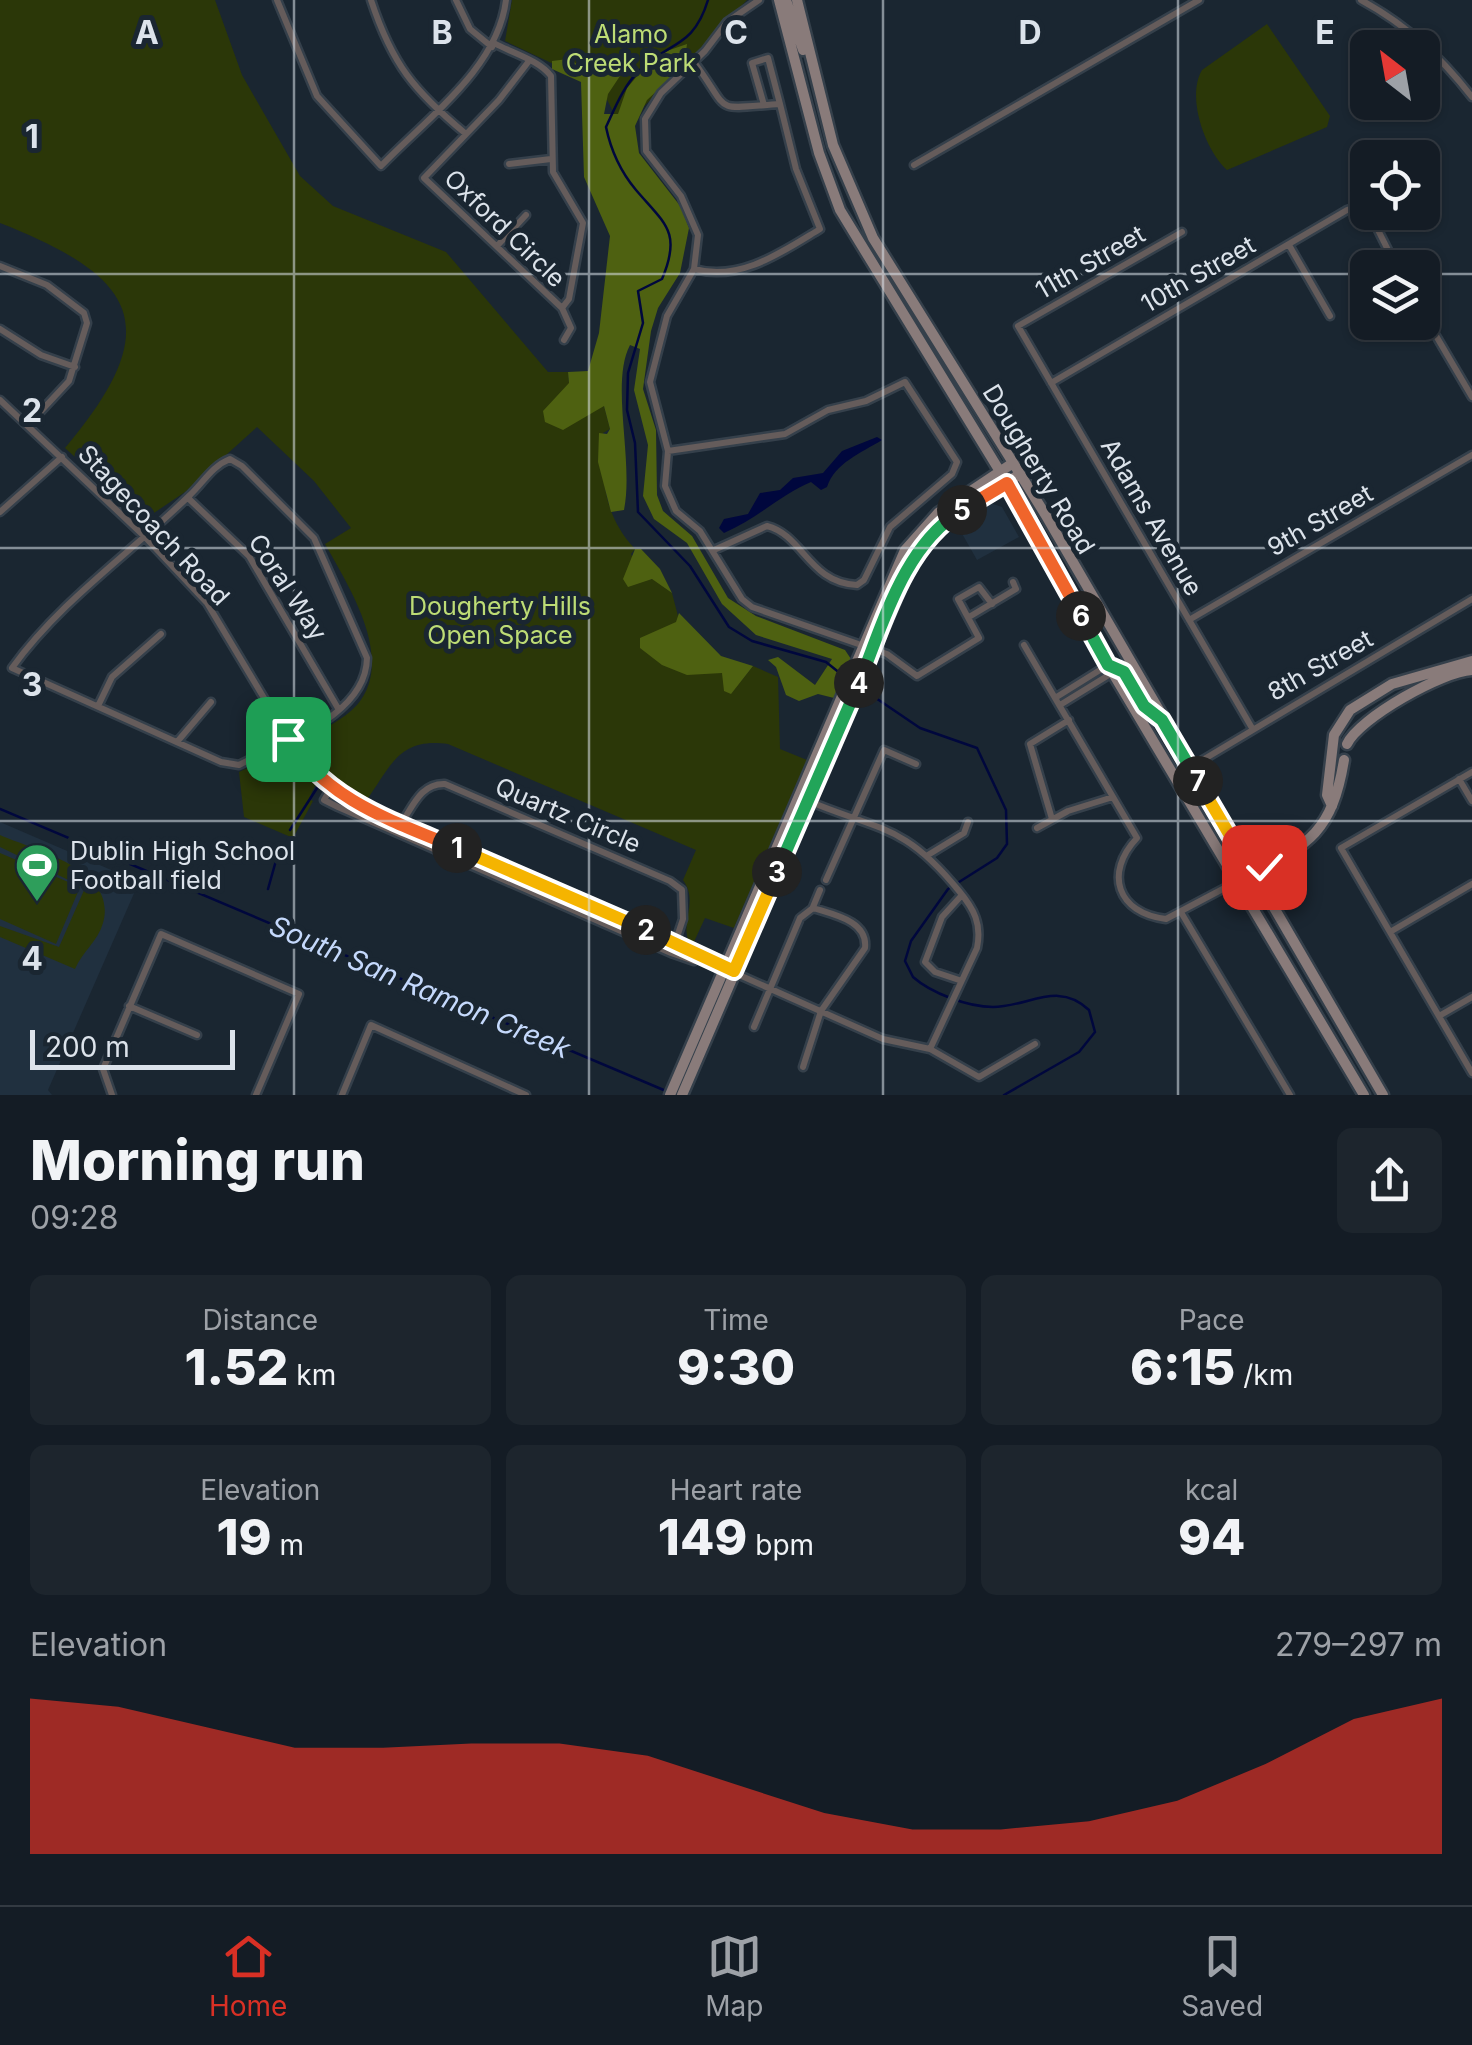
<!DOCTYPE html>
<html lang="en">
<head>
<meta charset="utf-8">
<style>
	body { margin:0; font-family:Inter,sans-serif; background:#1d252d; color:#f1f3f6; height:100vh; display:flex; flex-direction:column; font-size:38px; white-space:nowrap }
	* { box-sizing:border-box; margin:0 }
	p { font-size:32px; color:#9da1a7 }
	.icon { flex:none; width:55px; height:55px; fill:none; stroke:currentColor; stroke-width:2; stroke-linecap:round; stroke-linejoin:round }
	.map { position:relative; height:1095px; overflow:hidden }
	.sheet { display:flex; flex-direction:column; background:#141c25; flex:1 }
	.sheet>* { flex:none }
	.needle { width:65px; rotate:329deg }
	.controls { position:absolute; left:1350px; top:30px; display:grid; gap:20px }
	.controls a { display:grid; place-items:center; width:90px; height:90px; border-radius:15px; background:#141c25; box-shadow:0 2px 8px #0004,0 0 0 2px #333a42; font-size:50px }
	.scale { position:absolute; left:30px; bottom:25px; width:205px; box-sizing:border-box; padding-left:10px; border:5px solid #dce3eb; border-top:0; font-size:28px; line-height:35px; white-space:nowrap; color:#dce3eb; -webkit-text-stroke:8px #1a2631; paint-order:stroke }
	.pin { position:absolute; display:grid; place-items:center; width:85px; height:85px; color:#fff; margin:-42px; border-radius:20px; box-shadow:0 5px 15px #0006 }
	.km { position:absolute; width:50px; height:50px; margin:-25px; border-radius:50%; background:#222; color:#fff; font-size:28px; line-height:50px; text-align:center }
	.round { display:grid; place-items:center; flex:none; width:105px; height:105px; border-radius:15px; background:#1d252d }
	.overview { display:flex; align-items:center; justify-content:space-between; height:170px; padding:0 30px }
	h1 { font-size:55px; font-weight:800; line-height:75px }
	.metrics { display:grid; grid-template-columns:repeat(3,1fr); gap:15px; height:170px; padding:10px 30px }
	.metrics div { display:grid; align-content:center; border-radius:15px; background:#1d252d; text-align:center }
	.metrics b { font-size:50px; font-weight:800 }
	.metrics small { font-size:28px; font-weight:400 }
	.metrics p { font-size:28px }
	.chart { height:280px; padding:20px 30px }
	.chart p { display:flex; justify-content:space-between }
	.chart svg { width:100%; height:180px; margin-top:10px; fill:#d93025; opacity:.7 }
	.tabs { display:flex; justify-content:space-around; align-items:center; height:140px; border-top:2px solid #333a42; background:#141c25; font-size:28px; color:#9da1a7 }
	.tabs a { display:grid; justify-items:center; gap:5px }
	.tabs .current { color:#d93025 }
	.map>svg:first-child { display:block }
</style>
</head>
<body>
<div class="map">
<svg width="1472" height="1095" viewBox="0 0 1472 1095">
	<rect width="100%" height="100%" fill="#1a2631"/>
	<path fill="#20303f" d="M987,502L1002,507L1019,537L977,560L956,523Z
		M0,822L139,882L48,1090L52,1095H0Z"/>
	<path fill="#2b3708" d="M0,0H215L242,75L300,176L333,206L446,252L548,372H568L569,383L604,406L610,429L603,433C601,479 604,516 635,549L631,554L643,580L653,579L672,593L678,616L741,681L753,666L778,677L780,749L807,760L734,928L705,918L693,944L689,942C680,921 699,902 683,880L696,850L448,744C399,737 391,766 366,801L328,773L307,742C321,728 343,721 357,705C396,659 349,587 325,544L351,528L314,481L257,427L185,492L148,517L136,512L65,448C166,328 140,278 0,223Z
		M512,0H747L622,129L600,86L505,41Z
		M1267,24L1330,116L1327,127L1227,170C1205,150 1186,97 1202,70Z
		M283,751L315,785L309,799L313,801L293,838L244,817L239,772Z
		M0,835C36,851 118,869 103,923C98,941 82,952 75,969L0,937V926L59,947L85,888L0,847Z
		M0,853L80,887L56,944L0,919Z"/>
	<path fill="#4e6111" d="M687,44L684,66L647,100L635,126L639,153L681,207L689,228L680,273L658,308L651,331L643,389L656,430L657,495L663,511L692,536L728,598L756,616L845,650L851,659L834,698L818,694L799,701L786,695L776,667L768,660L778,657L815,685L832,659L756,635L722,604L687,543L654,519L643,496L648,445L634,390L640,349L630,345C610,383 634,461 624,510L611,512L598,462L599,433L607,434L610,429L604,406L563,430L545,422L543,411L569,383L568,372L588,371L599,333L610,236L584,177L581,82L552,69V61L568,59L594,73L616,63L626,67L608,94L604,114H618L627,88L655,55Z
		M635,549H641L660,569L672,593L652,579L628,587L623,579Z
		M679,613L721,656L753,666L731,694L724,691L722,673L687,675L662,665L640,648V638L676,622Z"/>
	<path fill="#00073d" d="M877,437L882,440C861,453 835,463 827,487L821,490L811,482C782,494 758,518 724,533L719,528L724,519L748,514L760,493L780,490L793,478L823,473L842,451Z"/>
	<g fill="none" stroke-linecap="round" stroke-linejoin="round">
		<path stroke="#00073d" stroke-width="2.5" d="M708,0C693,50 667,41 638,72C623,87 615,108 606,127C611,151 620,171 636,190C665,224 682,232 662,279L638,291L643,323L628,373L627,410L635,443L638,512L690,566L729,627L752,641L826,662L841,674
			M864,690L920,728L977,748L1006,810L1007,844L997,858L948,889L911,941L905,961L913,977C931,993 968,1007 993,1007C1028,1007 1058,980 1089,1010L1095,1032L1079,1052L1004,1095
			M0,809L666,1091
			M290,830L317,788
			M268,889L277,857"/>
		<g stroke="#35404b" stroke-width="11">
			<path id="street" d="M277,0L317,96L381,166C426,119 498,68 506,0
				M371,0C392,64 414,91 466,134
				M456,0L470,29L492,47
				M759,0L727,22L705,51L661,93L645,119L646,151L681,196L698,235L694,269L667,316L650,382L668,451L665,486L676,511L700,531L742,599L752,607L887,654L917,676L979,638L958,599L979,587L992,604
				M1361,0C1407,25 1440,56 1472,97
				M494,43C512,53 539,60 551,76L553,172L583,223L569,299L562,308L424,178L499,100L529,61
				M764,105L752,63L768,58L780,104
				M509,164L551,159
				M914,165L1199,0
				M1369,212L1397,268
				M1182,232L1018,326L1252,728
				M498,245L526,215
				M1289,245L1330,316
				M0,266L47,285L84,313L87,323L69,381L29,424
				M694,269C740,282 782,252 820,229L796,169L780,104C709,109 733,114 694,62
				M562,308L571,328L564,340
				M1422,312L1472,397
				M0,329L41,355L75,367
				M1051,383L1347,210L1359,206L1368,210
				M0,400L143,535L207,603L297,753L351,802L883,1039L930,1049L979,1077L1035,1044
				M668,451L785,434L828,410L866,401L905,382L957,462L952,474L890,527L864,580L857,585C809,583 803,535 767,526L714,550
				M230,459L242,466L314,538L367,658C366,716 284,741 239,765L221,762L12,668C61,600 131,553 190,495C203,483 212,466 230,459Z
				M188,498L249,556L339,710
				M0,512L62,457
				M969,617L1016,589L1013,582
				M1189,620L1472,455
				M1024,645L1137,838C1104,873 1117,913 1166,919L1236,882
				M1055,698L1108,665
				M1060,705L1112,673
				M98,706L112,677L161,634
				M177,742L211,702
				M1191,767L1472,599
				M1472,772L1341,848L1472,1073
				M1459,779L1472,801
				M331,788L324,800L338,807L671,953L694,961L697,953
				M806,800C879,831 904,823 959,891C974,909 982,924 977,948L930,1049
				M1052,819L1030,744L1069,720
				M401,824C413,806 421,783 445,784L670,881L682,890L683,919L675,943
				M1037,828L1068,811L1113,797
				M928,855L964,833L968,822
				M826,880L884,750L916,764
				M813,907L820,890
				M1182,914L1290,1095
				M1390,932L1472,884
				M959,980L935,972L925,962L942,917L962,895
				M129,1006L197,1035
				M1439,1016L1472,997
				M754,1027L800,918L813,908C835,915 868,921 865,948L821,1011L803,1067
				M112,1095L103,1069L161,934L299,994L256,1095
				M342,1095L371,1025L526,1095"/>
		</g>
		<g stroke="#35404b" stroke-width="15">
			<path id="secondary" d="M779,0L819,153L840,210L1007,483L1108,665L1364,1095
				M786,0L803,50
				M797,0L833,145L873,238L1045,514L1383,1095
				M1109,666C1133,676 1136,703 1157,717
				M1347,744C1359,718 1443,671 1472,670
				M1332,806L1327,795L1334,735L1350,710L1392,684L1472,661
				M1238,881C1304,846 1331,839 1344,760
				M670,1095L905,550L938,513L1013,463
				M682,1095L913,559L953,516L1020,474"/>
		</g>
		<use href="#street" stroke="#655c5b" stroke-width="6"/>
		<use href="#secondary" stroke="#897b7a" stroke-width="10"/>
	</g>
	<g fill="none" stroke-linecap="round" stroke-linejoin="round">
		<g stroke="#fff" stroke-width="20">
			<path id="split-1" d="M288,739C328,801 393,821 457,848"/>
		</g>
		<g stroke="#fff" stroke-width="20">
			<path id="split-2" d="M457,848L646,930"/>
		</g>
		<g stroke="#fff" stroke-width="20">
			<path id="split-3" d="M646,930L734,971L777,872"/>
		</g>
		<g stroke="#fff" stroke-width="20">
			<path id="split-4" d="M777,872L859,683"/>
		</g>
		<g stroke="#fff" stroke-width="20">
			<path id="split-5" d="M859,683C883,624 904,545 962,510"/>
		</g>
		<g stroke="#fff" stroke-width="20">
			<path id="split-6" d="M962,510L1007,483L1081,616"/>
		</g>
		<g stroke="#fff" stroke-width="20">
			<path id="split-7" d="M1081,616L1108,665L1124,672L1144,706L1162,720L1198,781"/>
		</g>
		<g stroke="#fff" stroke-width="20">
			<path id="split-8" d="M1198,781L1252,873L1264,867"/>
		</g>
		<use href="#split-1" stroke="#f0652b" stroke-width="12"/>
		<use href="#split-2" stroke="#f5b400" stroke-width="12"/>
		<use href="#split-3" stroke="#f5b400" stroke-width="12"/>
		<use href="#split-4" stroke="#22a559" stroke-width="12"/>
		<use href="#split-5" stroke="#22a559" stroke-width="12"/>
		<use href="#split-6" stroke="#f0652b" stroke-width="12"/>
		<use href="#split-7" stroke="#22a559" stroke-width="12"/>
		<use href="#split-8" stroke="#f5b400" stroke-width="12"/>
	</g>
	<path fill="none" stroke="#dce3eb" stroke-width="2.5" stroke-opacity="0.55" d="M294,0V1095M589,0V1095M883,0V1095M1178,0V1095M0,274H1368M1422,274H1472M0,548H1472M0,821H1472"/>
	<defs>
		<g id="stadium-pin" transform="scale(2.25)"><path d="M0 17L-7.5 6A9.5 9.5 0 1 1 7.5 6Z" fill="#2e9e5b" stroke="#1a2631"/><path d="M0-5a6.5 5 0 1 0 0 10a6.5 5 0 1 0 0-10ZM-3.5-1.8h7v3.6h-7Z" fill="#fff"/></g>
	</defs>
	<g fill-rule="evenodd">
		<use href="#stadium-pin" x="37" y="865"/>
	</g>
	<g text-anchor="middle" stroke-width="10" stroke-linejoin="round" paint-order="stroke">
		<g font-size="25" fill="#bddc75" stroke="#1a2631">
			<text x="631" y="43">Alamo<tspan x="631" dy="29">Creek Park</tspan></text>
			<text x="500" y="615">Dougherty Hills<tspan x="500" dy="29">Open Space</tspan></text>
		</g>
		<g font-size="25" fill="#dce3eb" stroke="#1a2631">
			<text transform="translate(505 228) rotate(44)" y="9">Oxford Circle</text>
			<text transform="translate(1090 262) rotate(-30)" y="9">11th Street</text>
			<text transform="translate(1198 274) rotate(-30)" y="9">10th Street</text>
			<text transform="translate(1039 469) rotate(59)" y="9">Dougherty Road</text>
			<text transform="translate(1152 517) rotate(60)" y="9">Adams Avenue</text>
			<text transform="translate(1320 520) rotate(-30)" y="9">9th Street</text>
			<text transform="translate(154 525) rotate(47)" y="9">Stagecoach Road</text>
			<text transform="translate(288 587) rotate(57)" y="9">Coral Way</text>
			<text transform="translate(1320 665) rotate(-30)" y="9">8th Street</text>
			<text transform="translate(568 815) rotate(23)" y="9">Quartz Circle</text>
		</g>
		<g font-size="25" fill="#dce3eb" stroke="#1a2631" text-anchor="start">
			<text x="70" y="860">Dublin High School<tspan x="70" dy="29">Football field</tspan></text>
		</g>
		<g font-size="28" font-style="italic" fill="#c5d9fc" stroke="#1a2631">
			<text transform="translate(420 987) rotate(23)" y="10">South San Ramon Creek</text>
		</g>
	</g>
	<g font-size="32" text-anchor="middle" font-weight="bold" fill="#dce3eb" stroke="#1a2631" stroke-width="10" stroke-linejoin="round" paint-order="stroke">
		<text x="147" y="44">A</text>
		<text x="442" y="44">B</text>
		<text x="736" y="44">C</text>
		<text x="1030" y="44">D</text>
		<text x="1325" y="44">E</text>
		<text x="32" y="148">1</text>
		<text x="32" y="422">2</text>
		<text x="32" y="696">3</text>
		<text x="32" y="970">4</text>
	</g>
</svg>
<div class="controls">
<a><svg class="needle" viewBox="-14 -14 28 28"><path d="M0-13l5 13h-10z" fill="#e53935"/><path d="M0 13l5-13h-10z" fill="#9da1a7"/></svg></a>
<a><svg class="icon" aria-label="locate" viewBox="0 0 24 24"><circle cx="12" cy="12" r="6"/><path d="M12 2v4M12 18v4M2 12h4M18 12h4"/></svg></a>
<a><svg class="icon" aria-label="layers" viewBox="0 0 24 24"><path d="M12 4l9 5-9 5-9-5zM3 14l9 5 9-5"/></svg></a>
</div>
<div class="scale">200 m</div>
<div class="pin" style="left:288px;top:739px;background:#1e9e55"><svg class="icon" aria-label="arrive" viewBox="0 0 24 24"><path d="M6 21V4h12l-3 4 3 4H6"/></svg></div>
<div class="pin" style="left:1264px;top:867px;background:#d93025"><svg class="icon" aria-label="check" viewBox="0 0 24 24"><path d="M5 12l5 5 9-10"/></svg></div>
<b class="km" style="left:457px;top:848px">1</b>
<b class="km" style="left:646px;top:930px">2</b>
<b class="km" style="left:777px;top:872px">3</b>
<b class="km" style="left:859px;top:683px">4</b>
<b class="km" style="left:962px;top:510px">5</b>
<b class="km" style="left:1081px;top:616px">6</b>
<b class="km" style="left:1198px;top:781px">7</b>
</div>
<section class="sheet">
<div class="overview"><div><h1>Morning run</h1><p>09:28</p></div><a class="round"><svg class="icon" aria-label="share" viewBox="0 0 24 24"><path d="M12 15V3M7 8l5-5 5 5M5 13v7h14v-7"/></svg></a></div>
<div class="metrics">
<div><p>Distance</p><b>1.52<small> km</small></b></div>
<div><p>Time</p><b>9:30</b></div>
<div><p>Pace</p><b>6:15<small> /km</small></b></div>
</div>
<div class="metrics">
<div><p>Elevation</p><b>19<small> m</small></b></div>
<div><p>Heart rate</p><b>149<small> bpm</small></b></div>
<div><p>kcal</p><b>94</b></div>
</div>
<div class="chart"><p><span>Elevation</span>279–297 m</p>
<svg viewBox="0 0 160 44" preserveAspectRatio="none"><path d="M0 44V6L10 8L20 13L30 18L40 18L50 17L60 17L70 20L80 27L90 34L100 38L110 38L120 36L130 31L140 22L150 11L160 6V44z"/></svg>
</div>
</section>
<nav class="tabs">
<a class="current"><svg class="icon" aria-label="home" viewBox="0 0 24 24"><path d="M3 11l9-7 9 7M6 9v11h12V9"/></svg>Home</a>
<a><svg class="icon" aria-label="map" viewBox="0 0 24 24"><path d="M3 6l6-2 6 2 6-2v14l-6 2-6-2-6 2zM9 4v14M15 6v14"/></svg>Map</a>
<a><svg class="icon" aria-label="saved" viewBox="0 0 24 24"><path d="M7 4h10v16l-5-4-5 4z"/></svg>Saved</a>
</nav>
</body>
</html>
